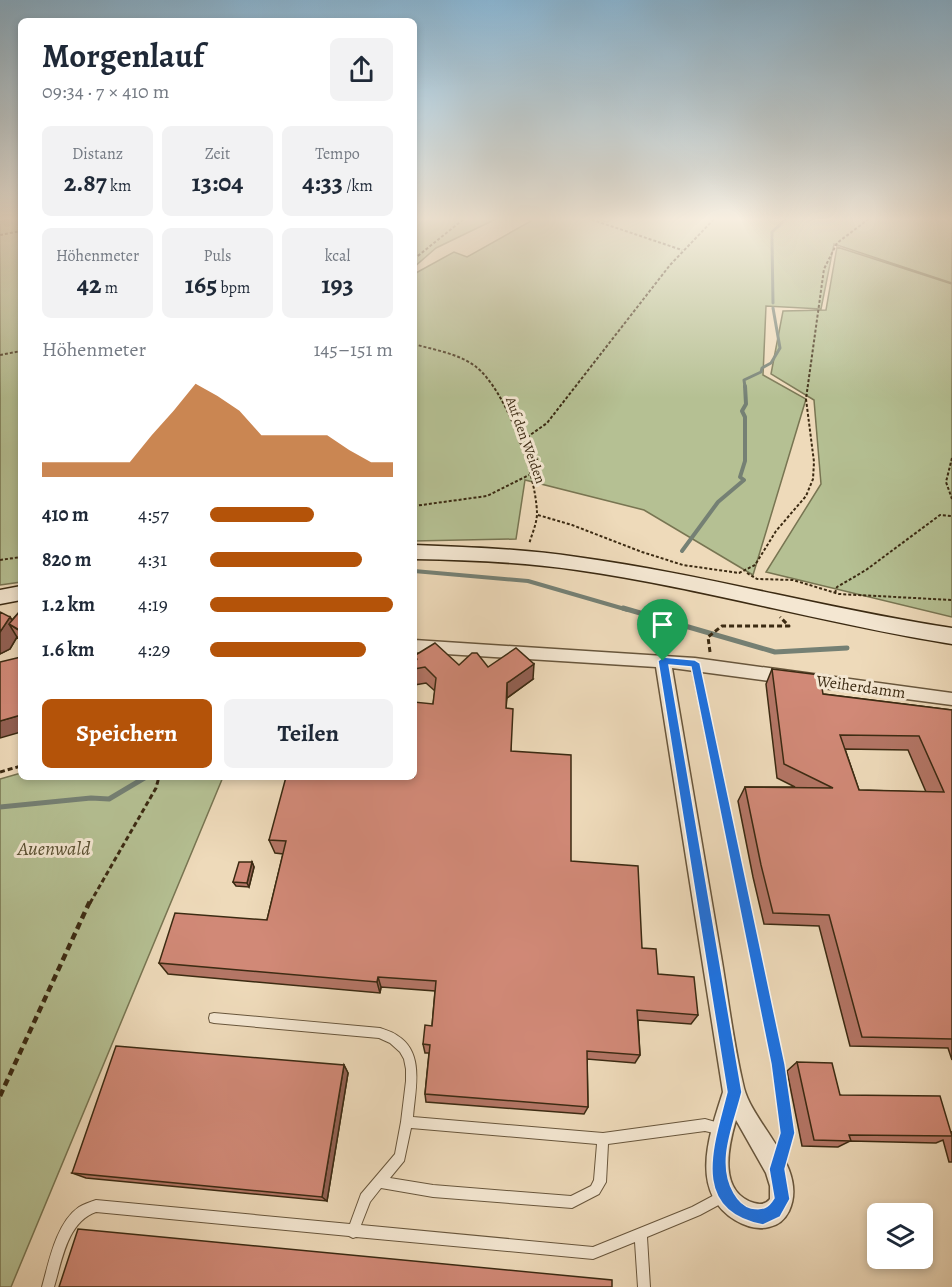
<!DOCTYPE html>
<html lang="de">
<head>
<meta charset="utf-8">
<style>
	body { margin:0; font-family:Alegreya,serif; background:#f2f2f3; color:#1f2937; height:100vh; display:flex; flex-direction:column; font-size:22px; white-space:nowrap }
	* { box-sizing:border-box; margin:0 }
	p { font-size:20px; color:#747a83 }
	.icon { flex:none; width:33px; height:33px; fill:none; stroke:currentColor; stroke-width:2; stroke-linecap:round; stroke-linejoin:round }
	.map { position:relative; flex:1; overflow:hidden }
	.drawer { position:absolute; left:18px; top:18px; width:399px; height:762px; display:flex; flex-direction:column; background:#fff; border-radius:9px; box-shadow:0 3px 9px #0003 }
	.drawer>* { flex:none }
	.controls { position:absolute; left:867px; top:1203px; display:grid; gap:12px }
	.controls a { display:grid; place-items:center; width:66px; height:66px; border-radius:9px; background:#fff; box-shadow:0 3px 9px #0003; font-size:30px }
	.pin { position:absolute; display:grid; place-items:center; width:51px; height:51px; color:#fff; margin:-62px -26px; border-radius:50% 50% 50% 0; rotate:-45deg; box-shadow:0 0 6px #0007 }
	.pin .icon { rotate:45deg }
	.round { display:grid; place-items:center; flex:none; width:63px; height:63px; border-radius:9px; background:#f2f2f3 }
	.head { display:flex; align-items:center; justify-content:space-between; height:102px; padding:0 24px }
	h1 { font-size:33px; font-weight:700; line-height:45px }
	.stats { display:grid; grid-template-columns:repeat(3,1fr); gap:9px; height:102px; padding:6px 24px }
	.stats div { display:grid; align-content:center; border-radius:9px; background:#f2f2f3; text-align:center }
	.stats b { font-size:26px; font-weight:700 }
	.stats small { font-size:16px; font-weight:400 }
	.stats p { font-size:16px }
	.chart { height:168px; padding:12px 24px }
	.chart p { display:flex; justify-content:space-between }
	.chart svg { width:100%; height:108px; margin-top:6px; fill:#b45309; opacity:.7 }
	.button { display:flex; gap:12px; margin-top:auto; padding:12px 24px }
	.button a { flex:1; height:69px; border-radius:9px; background:#b45309; color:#fff; font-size:24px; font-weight:700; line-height:69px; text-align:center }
	.button a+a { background:#f2f2f3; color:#1f2937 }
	ul { padding:0 24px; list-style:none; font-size:20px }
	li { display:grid; grid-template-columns:96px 72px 1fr; align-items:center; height:45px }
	li i { height:15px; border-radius:8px; background:#b45309 }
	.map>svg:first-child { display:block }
</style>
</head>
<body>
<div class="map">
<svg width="952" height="1287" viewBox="0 0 952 1287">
	<rect width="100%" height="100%" fill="#eedaba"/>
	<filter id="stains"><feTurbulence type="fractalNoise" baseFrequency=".00333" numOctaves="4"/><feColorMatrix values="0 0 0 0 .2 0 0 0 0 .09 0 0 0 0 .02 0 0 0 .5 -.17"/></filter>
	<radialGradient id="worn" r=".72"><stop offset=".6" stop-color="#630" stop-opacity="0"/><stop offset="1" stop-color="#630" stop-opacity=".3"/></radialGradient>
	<path fill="#b5c093" stroke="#787552" stroke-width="1.5" d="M0,218H21V582L0,585Z
		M414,218H498L436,248L414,267Z
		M524,218H595L607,222L613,218H952V283L834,244L821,309L766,306L763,375L806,399L753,575L644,510L525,480L516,539L414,541V274L454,252L467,257L531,221Z
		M837,247L952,284V617L766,572L821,484L814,400L771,374L783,311L826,310Z
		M21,773V777H223L11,1287H0V779Z"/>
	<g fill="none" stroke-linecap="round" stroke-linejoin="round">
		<path stroke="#758074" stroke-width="3" d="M772,237V232L787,218
			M772,239L773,303
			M745,387L744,380L761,372L762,368L771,363L780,348L773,308"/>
		<path stroke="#758074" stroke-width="4" d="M682,551L718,502L744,480L740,477L745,461V417L742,411L746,404L745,386
			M414,571L528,581L628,610
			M655,610L657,602"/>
		<path stroke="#758074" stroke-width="5" d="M623,608L775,652L847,648
			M652,618L655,608
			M0,807L91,798L109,799L146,777"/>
		<g stroke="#68563c" stroke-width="2">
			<path id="service" d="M695,661L698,662L699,664L783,1064L793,1133L785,1162L783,1166L779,1168L775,1166L773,1162L781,1133L773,1064L691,664L692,662Z
				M214,1013L380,1028C386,1030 393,1032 398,1036C425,1053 415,1090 413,1117L603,1133L705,1119L726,1125L728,1129L726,1133L722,1135L705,1131L608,1144L606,1182L599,1194L572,1208L433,1197L381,1188L370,1202L361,1225L593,1247L692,1207L722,1191L726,1193L728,1197L726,1201L700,1215L647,1237L650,1287H638L635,1242L593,1259L356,1237L353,1238L349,1236L96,1212C67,1222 62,1261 54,1287H42C49,1262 56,1223 79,1207C84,1204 90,1202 96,1200L350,1224L361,1194L395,1154L401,1122L406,1081V1069L404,1059L400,1052L390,1043L379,1038L214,1023L210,1022L209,1018L210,1014ZM411,1128L597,1144L594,1180L591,1186L571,1196L433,1185L390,1178L404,1161Z"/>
		</g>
		<g stroke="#68563c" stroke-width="3">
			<path id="minor" d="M414,640L695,658L952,693V705L672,668C688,762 704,856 720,950C728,995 733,1043 744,1088C754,1126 809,1168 789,1211C785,1219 779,1225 769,1227C758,1230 745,1226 735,1220C688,1191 710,1133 723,1092L656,667L414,652ZM736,1120L766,1173L770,1186V1199C766,1204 761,1205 754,1203C718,1192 728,1147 736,1120Z"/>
		</g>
		<g stroke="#3b2a12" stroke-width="3">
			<path id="secondary" d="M414,545C469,547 523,549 577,557C703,574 826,609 952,628V644C826,624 703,588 577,570C523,562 469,560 414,559Z
				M21,586V600L0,604V590Z"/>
		</g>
		<path stroke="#3b2a12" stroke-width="2" stroke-dasharray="3 2" stroke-linecap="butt" d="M587,218L682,250
			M0,235L21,231
			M414,259L465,218
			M414,344C434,350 457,353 475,366C506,389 536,474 537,513C537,523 532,534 529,544
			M0,355L21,351
			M519,443L547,423L670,265L715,218
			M952,458L946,482L952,499
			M414,506L487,496L529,475
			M538,515L572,525L642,552L683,565L739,573L755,565L776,531L806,496L813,479L814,462L806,399L824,269L837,243L870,218
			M0,560L21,557
			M747,573L757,579L793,580L839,594L952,600
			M835,593L837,587L866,570L940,515L952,516"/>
		<path stroke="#3b2a12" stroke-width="3" stroke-dasharray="5 3" stroke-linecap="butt" d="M710,652L708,637L722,626H789L780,617
			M0,772L21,766
			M90,903L156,788L159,777"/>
		<path stroke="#3b2a12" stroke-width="4.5" stroke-dasharray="7 4.5" stroke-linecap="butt" d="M0,1096L90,901"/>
		<use href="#service" fill="#f4e7d2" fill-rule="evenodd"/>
		<use href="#minor" fill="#f4e7d2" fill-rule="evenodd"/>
		<use href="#secondary" fill="#f4e7d2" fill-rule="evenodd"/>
	</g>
	<path fill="#b47666" stroke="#3b2a12" stroke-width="1.5" fill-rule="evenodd" d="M21,610V640L17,637L10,649L0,654L10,617L12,620Z
		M414,656L459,665L488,667L533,679L507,698L506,708L511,751L571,861L642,948L658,974L698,1015L691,1024L638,1020L640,1055L635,1063L587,1059L588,1107L584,1114L426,1102L425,1094L429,1053H425L423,1044L432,1026L435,991L381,987L380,993L168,974L159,963L267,920L283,854L275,853L269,840L414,777L433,704L435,691L426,683L414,685Z
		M772,669L823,694L952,710V1060L948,1048L850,1046L819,926L764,924L753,877L738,801L745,787H795L777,778L766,684ZM845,749L908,750L926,792L859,790Z
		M252,862L254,867L249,887L236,886L233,882Z
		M797,1062L840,1095L952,1132V1162H949L943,1140L936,1143L850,1141L838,1147L802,1146L787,1071Z
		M344,1065L348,1073L327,1201L86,1178L72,1173Z"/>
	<path fill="#926053" stroke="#3b2a12" stroke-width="1.5" d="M10,617L18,630L9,624L17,637L10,649L0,654V632Z
		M534,664L533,679L507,698V683Z
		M21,715V732L0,738V721Z
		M252,862L254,867L249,887L247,883Z
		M378,977L381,987L380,993L377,982Z
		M344,1065L348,1073L327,1201L322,1197Z"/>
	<path fill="#d18977" stroke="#3b2a12" stroke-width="1.5" fill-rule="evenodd" d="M21,610V631L9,624Z
		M0,612L10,617L0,632Z
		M435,643L459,665L472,653H477L488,667L516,648L534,664L507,683L506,708L513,709L511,751L571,755V861L638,866L642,948L656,949L658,974L694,977L698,1015L637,1010L640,1055L587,1051L588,1107L425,1094L430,1045L423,1044L425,1025L432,1026L436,981L378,977L377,982L159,963L175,913L267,920L286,841L269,840L286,777H414V702L433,704L436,678L425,667L414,669V664L417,659L414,656Z
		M21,657V715L0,721V662Z
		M772,669L820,675L823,694L952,710V1039L862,1037L829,915L773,913L761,865L745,787L833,788L784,764ZM840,735L919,736L944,792L859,790Z
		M239,862H252L247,883L233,882Z
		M116,1046L344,1065L322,1197L72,1173Z
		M797,1062L832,1063L840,1095L940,1096L952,1136L849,1135L851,1141L814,1140Z
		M78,1229L612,1280V1287H59Z"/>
	<linearGradient id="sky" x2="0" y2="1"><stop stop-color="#89b6d4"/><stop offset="0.55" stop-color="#f7eee0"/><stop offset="1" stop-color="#f7eee0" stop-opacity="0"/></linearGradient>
	<rect width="952" height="398" fill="url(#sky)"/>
	<path fill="#1a73e8" stroke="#fff" stroke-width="1.5" fill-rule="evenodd" d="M663,657L695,660L700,663L785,1064L795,1133L785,1169L790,1199L780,1217L763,1225C688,1211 714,1144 727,1092L658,661ZM669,665L691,667L771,1064L780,1133L769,1169L774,1198C768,1208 763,1210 751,1208C743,1206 738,1200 734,1193C716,1162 734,1125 742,1092Z"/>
	<g text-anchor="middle" stroke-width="6" stroke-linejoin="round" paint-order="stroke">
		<g font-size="14" fill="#3b2a12" stroke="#f4e7d2">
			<text transform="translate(526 440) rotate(70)" y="5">Auf den Weiden</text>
		</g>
		<g font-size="16" fill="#3b2a12" stroke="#f4e7d2">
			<text transform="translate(861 686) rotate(8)" y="6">Weiherdamm</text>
		</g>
		<g font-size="20" font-style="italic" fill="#5a5032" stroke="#f4e7d2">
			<text x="54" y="855">Auenwald</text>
		</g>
	</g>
	<rect width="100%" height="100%" filter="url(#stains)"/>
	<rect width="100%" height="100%" fill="url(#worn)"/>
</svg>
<div class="controls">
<a><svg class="icon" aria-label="layers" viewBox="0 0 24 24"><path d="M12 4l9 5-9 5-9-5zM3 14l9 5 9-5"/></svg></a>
</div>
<div class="pin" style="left:663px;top:661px;background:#1e9e55"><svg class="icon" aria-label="arrive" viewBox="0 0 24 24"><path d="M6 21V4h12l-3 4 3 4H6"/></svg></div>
<section class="drawer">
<div class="head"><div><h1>Morgenlauf</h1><p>09:34 · 7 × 410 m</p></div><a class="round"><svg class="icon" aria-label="share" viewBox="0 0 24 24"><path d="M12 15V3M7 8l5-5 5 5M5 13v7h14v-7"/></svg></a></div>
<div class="stats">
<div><p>Distanz</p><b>2.87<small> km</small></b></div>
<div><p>Zeit</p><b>13:04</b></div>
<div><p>Tempo</p><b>4:33<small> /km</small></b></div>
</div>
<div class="stats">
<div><p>Höhenmeter</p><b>42<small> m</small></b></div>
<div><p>Puls</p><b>165<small> bpm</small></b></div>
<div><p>kcal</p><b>193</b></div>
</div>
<div class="chart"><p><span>Höhenmeter</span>145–151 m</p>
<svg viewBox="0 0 160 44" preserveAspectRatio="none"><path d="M0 44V38L10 38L20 38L30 38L40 38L50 27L60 17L70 6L80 11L90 17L100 27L110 27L120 27L130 27L140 33L150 38L160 38V44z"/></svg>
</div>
<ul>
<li><b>410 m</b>4:57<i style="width:57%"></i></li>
<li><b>820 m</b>4:31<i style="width:83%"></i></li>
<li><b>1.2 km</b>4:19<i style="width:100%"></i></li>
<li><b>1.6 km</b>4:29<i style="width:85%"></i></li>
</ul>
<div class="button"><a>Speichern</a><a>Teilen</a></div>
</section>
</div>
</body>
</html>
